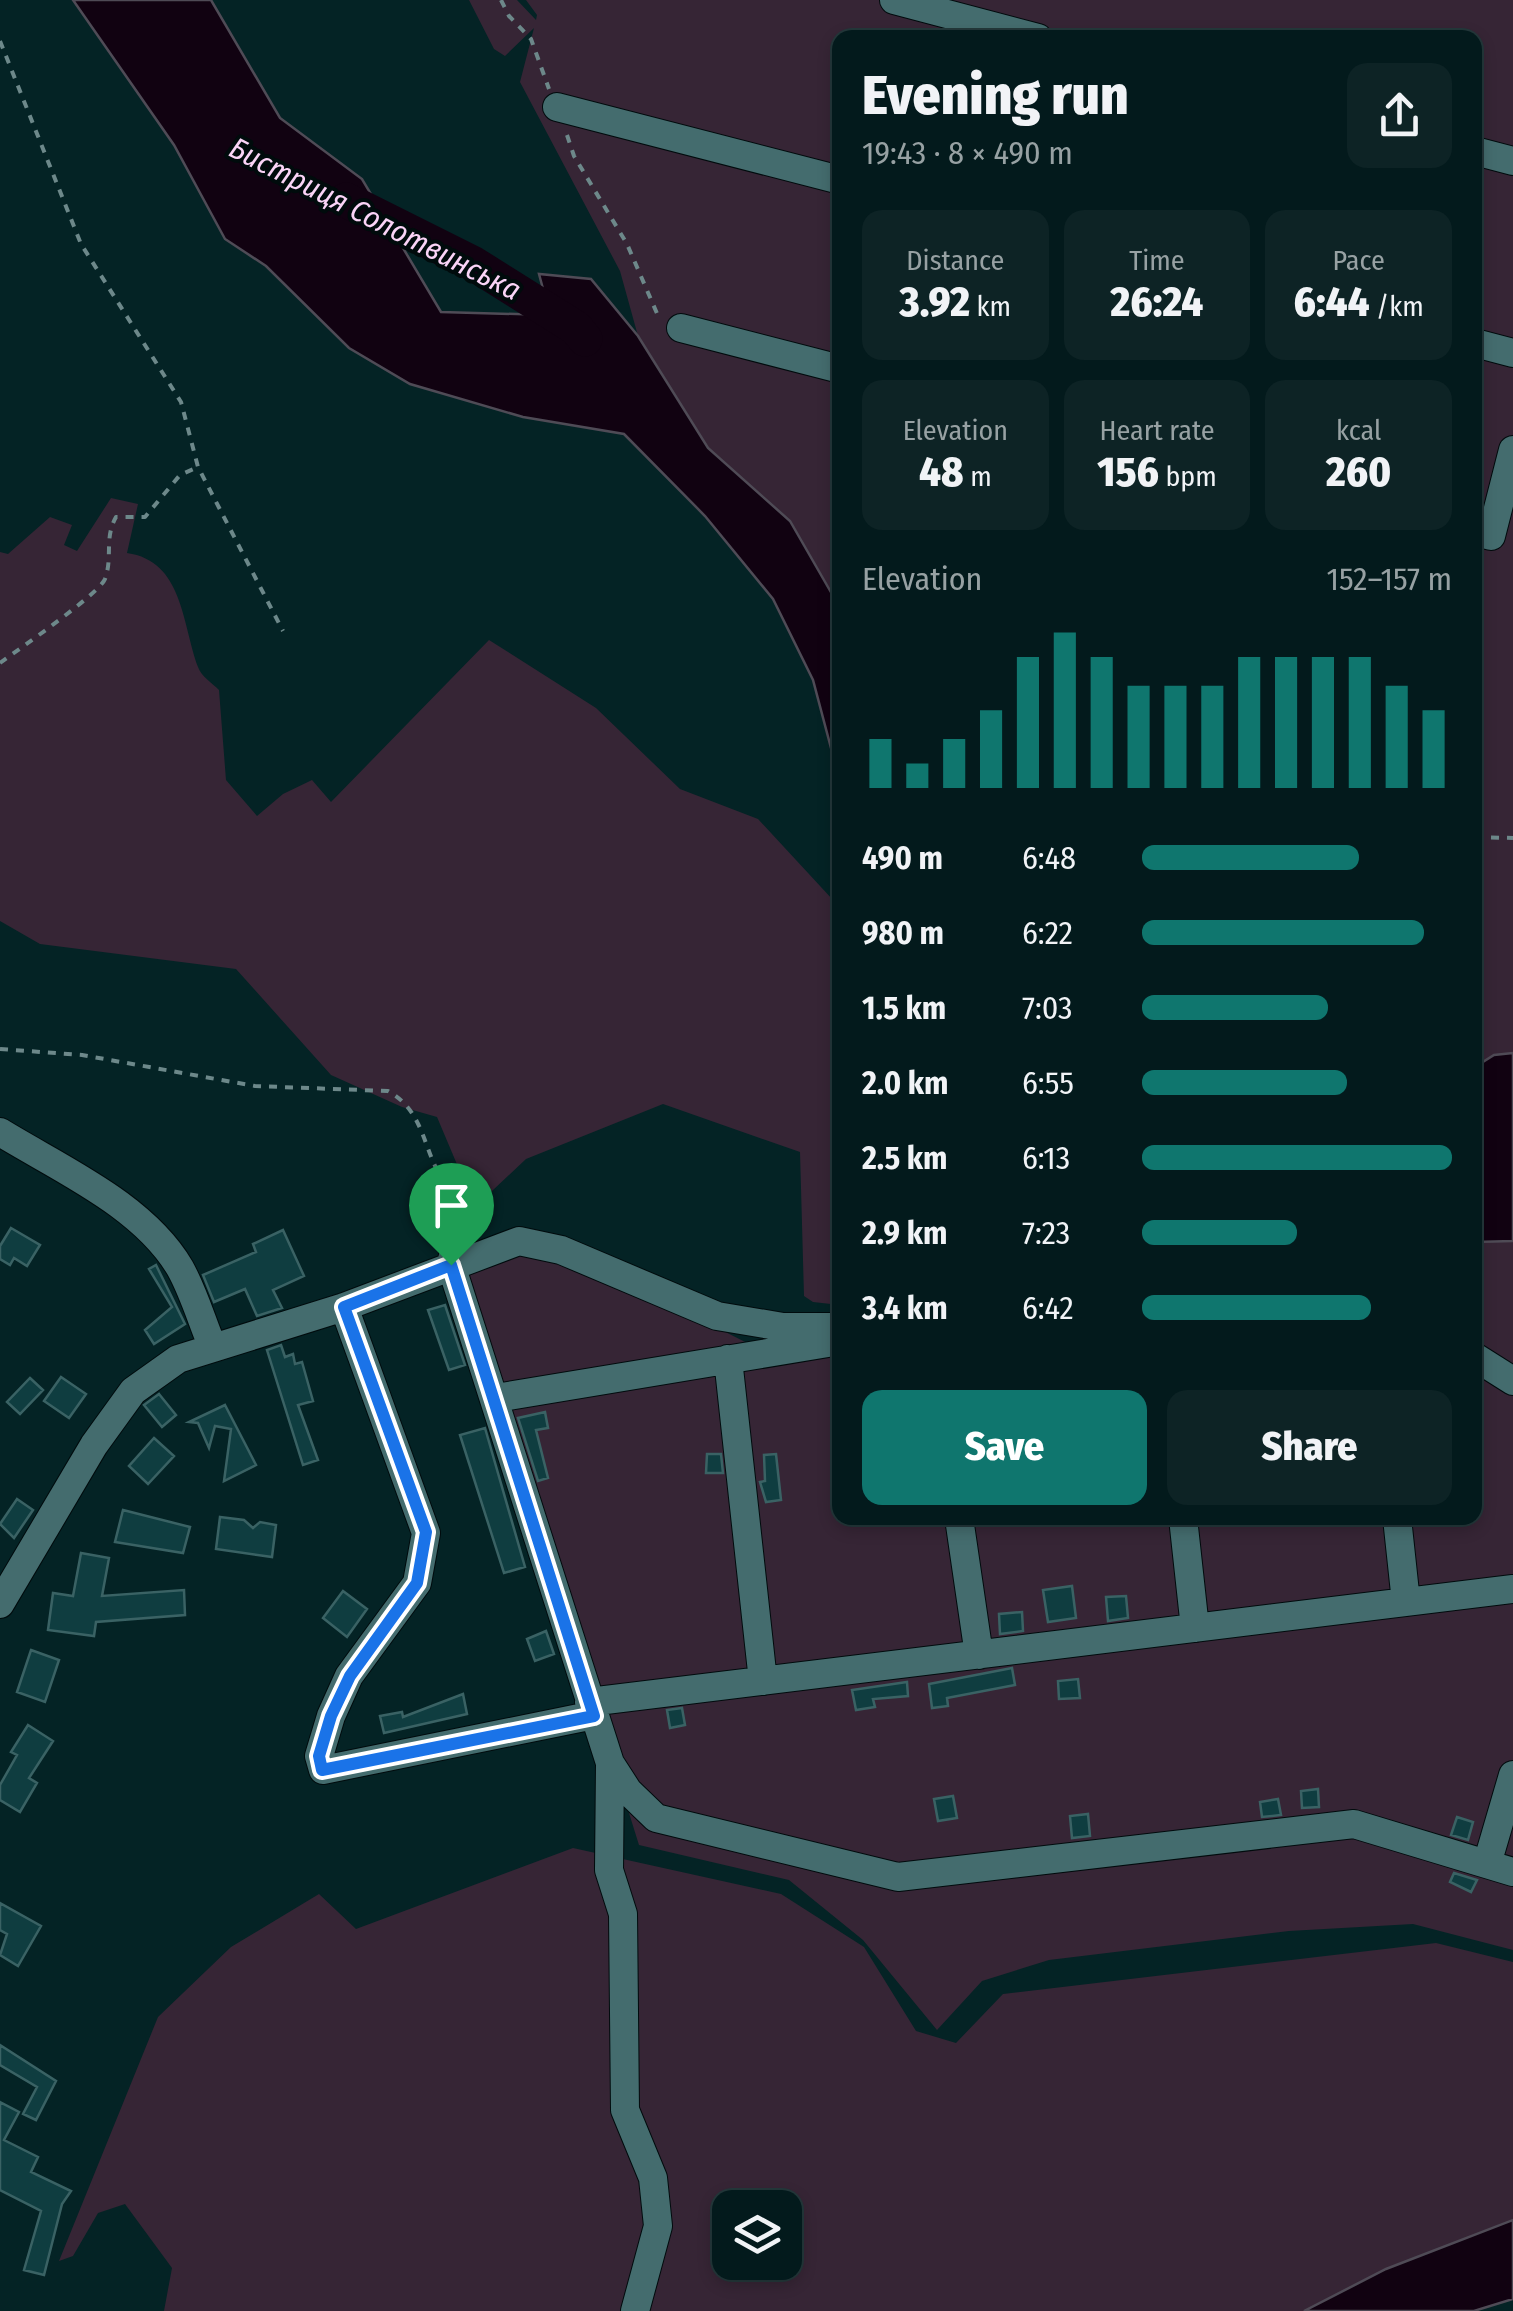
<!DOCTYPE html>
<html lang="en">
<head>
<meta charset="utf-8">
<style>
	body { margin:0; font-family:"Fira Sans Condensed",sans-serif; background:#0d2325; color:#f1f3f6; height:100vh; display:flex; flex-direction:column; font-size:38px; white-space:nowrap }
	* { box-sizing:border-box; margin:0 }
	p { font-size:32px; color:#97a1a3 }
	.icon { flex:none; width:55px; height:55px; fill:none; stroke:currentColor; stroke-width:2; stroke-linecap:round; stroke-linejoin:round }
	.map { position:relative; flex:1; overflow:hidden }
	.sheet { position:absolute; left:832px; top:30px; width:650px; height:1495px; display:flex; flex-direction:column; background:#031a1c; border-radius:20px; box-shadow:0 5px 15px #0003,0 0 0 2px #24383b }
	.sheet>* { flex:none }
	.tools { position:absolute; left:712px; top:2190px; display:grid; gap:20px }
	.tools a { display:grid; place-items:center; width:90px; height:90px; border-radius:20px; background:#031a1c; box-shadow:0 5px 15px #0003,0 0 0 2px #24383b; font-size:50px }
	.pin { position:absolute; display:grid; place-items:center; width:85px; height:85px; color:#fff; margin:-102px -42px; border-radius:50% 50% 50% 0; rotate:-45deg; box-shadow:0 0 10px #0007 }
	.pin .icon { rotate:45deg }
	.round { display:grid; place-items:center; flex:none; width:105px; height:105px; border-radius:20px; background:#0d2325 }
	.overview { display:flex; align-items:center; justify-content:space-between; height:170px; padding:0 30px }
	h1 { font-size:55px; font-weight:800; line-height:75px }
	.metrics { display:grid; grid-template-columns:repeat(3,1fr); gap:15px; height:170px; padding:10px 30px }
	.metrics div { display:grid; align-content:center; border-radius:20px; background:#0d2325; text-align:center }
	.metrics b { font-size:42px; font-weight:800 }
	.metrics small { font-size:28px; font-weight:400 }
	.metrics p { font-size:28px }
	.chart { height:280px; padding:20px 30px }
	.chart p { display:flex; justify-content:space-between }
	.chart svg { width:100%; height:180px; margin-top:10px; stroke:#0f766e; stroke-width:6 }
	.button { display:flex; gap:20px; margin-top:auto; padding:20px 30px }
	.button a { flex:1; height:115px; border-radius:20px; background:#0f766e; color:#fff; font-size:40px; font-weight:800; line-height:115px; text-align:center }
	.button a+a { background:#0d2325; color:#f1f3f6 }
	ul { padding:0 30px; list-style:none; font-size:32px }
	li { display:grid; grid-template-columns:160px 120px 1fr; align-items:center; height:75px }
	li i { height:25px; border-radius:12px; background:#0f766e }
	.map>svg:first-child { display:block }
</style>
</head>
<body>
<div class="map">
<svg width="1513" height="2311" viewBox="0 0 1513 2311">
	<rect width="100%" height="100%" fill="#042325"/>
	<path fill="#362535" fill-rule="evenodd" d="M469,0H517L536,20L537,15L526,0H1513V1053L1494,1055L1475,1067V38H840V608L790,521L708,448L638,336L620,271L520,82L534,28L505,56L494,49Z
		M111,498L138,504L127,553C183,561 182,623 198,667C201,676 212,683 219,690L226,780L257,816L283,794L312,780L331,802L489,640L596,708L680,789L758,819L833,900L835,1003L840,1014V1305L813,1302L804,1296L800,1152L663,1104L526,1159L475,1207L437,1117L402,1107L331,1075L236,969L40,944L0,921V552L8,554L50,517L72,525L64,545L77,551Z
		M1513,1241V1950L1413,1924L1289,1931L1049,1960L982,1981L937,2030L863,1940L789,1880L639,1845L458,1266L520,1244L670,1304L777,1358L840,1350V1518H1475V1242Z
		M573,1848L781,1894L864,1947L916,2031L956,2043L1003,1994L1436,1943L1513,1962V2220L1386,2269L1304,2311H164L172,2268L125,2204L98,2213L73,2256L59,2261L158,2017L231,1947L319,1894L356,1929ZM730,2208H785V2262H730Z"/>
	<path fill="#110211" stroke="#4f4b56" stroke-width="2.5" d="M73,0H211L280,118L362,179L441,312L550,315L539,274L591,279L638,336L708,448L790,521L840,608V782L813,680L773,599L705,516L624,434L523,417L410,384L349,348L266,266L225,239L174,145Z
		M1513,1053V1241L1475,1242V1067L1494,1055Z
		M1513,2220V2299L1474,2311H1304L1386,2269Z"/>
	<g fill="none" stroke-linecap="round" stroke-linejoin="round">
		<path stroke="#110211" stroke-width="35" d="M346,200L474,264L576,328L585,339"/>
	</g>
	<path fill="#0f3d40" stroke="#3a6264" stroke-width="2.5" d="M11,1228L40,1245L27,1266L14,1258L10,1265L0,1259V1246Z
		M283,1230L304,1276L273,1290L282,1308L257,1316L245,1289L214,1302L203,1275L256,1252L253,1244Z
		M156,1265L185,1324L154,1344L145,1330L172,1307L149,1269Z
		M445,1305L465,1365L449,1370L428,1310Z
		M281,1345L285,1357L293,1354L295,1364L302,1362L313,1401L298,1405L318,1460L303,1465L267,1350Z
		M61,1377L86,1394L69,1418L44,1401Z
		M30,1378L43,1390L20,1414L7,1402Z
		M159,1394L176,1415L162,1427L144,1405Z
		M225,1405L256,1465L224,1481L231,1429L215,1426L209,1448L198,1423L189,1422Z
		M545,1412L548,1428L536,1430L548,1478L538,1481L518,1418Z
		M485,1428L525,1567L504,1573L460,1435Z
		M154,1438L174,1456L148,1484L129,1466Z
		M707,1454H721L723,1473H706Z
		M776,1454L781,1500L766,1502L760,1482L765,1481L764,1455Z
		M17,1499L33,1510L14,1538L0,1524Z
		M123,1510L190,1527L183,1553L115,1542Z
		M220,1517L244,1520L253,1528L260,1522L276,1525L272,1557L216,1549Z
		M81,1553L109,1558L102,1596L184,1590L185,1615L96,1622L94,1636L48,1630L53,1593L73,1596Z
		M1072,1586L1076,1618L1048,1622L1043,1590Z
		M343,1591L367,1609L347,1637L323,1618Z
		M1126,1596L1128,1618L1108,1621L1106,1597Z
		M1022,1612L1023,1631L1000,1634L999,1614Z
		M546,1631L554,1654L535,1661L527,1639Z
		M31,1650L59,1660L45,1702L17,1692Z
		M1012,1668L1015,1685L947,1698L948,1706L932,1708L929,1684Z
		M1078,1679L1080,1698L1059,1699L1058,1681Z
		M907,1682L908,1696L873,1699L875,1707L856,1710L852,1690Z
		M463,1694L467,1714L384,1733L380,1716L402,1712L403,1717Z
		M682,1708L685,1725L670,1728L667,1710Z
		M28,1725L53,1741L29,1778L37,1783L20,1812L0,1800V1785L17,1755L11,1752Z
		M1318,1789L1319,1807L1302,1808L1301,1791Z
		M953,1796L957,1818L938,1821L934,1799Z
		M1278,1799L1281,1815L1262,1817L1260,1802Z
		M1088,1814L1090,1836L1072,1838L1070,1816Z
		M1457,1817L1473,1822L1468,1840L1451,1835Z
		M1454,1873L1477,1880L1471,1892L1450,1882Z
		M0,1903L41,1926L18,1966L0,1955L7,1934L0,1930Z
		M0,2045L56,2081L36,2120L23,2114L37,2087L0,2065Z
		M0,2102L19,2112L4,2140L38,2157L31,2172L71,2191L62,2204L44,2275L24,2270L41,2211L0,2190Z"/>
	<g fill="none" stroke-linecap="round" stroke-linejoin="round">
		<g stroke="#000b0d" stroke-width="30">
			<path id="minor" d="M894,0L1038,38
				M557,107L840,180
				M1475,151L1513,161
				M681,328L840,369
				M1475,343L1513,353
				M1475,532L1491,536L1513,450
				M0,1132C60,1169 143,1205 180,1268C194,1293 202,1322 213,1348
				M464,1205L451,1265L610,1763L628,1791L656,1818L898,1877L1354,1824L1513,1872
				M344,1307L426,1533L417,1583L349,1676L331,1716L319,1756L323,1770L594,1715
				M1475,1357L1513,1381
				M728,1359L763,1681
				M496,1398L840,1341
				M959,1518L979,1655
				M1183,1518L1195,1628
				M1397,1518L1406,1602
				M0,1604L94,1445L133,1391L178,1359L344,1307L519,1241L561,1250L717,1316L783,1327H840
				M589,1702L1513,1589
				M610,1764L609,1870L623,1914L625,2110L653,2178L658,2226L635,2311
				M1487,1864L1513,1775"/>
		</g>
		<path stroke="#6d888a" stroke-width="4" stroke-dasharray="8 8" stroke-linecap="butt" d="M501,0L509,16L531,39L549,89
			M0,41L81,244L181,402L198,467L283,631
			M567,135L574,156L627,244L659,318
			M0,663C19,649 99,594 105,579C113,557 104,538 116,517H145L180,475L198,467
			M1475,837L1513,838
			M0,1049L82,1055L255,1086L388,1091C428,1113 422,1157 449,1188"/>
		<use href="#minor" stroke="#446c6e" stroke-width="28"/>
	</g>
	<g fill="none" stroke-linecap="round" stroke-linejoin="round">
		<g stroke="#fff" stroke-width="20">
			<path id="route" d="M451,1265L594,1716L322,1770L319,1756L331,1716L350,1676L417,1583L426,1532L344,1307Z"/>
		</g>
		<use href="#route" stroke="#1a73e8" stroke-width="12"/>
	</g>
	<g text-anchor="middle" stroke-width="8" stroke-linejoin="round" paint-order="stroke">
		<g font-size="30" font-style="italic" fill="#fad4f7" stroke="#000b0c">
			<text transform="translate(375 219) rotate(27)" y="10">Бистриця Солотвинська</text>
		</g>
	</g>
</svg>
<div class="tools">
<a><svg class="icon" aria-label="layers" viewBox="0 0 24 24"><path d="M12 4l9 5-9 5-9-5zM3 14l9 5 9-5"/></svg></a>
</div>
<div class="pin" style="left:451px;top:1265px;background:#1e9e55"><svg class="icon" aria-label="arrive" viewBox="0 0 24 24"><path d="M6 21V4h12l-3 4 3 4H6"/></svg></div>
<section class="sheet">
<div class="overview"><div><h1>Evening run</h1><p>19:43 · 8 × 490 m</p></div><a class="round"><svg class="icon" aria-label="share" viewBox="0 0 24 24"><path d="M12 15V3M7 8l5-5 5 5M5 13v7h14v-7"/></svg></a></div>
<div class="metrics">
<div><p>Distance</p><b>3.92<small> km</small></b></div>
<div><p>Time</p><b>26:24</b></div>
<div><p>Pace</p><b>6:44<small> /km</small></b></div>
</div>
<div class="metrics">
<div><p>Elevation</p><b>48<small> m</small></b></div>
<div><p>Heart rate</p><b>156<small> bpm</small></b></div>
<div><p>kcal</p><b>260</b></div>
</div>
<div class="chart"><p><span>Elevation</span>152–157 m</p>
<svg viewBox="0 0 160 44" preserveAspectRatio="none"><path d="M5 44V32M15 44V38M25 44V32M35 44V25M45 44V12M55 44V6M65 44V12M75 44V19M85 44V19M95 44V19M105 44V12M115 44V12M125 44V12M135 44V12M145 44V19M155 44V25"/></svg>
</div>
<ul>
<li><b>490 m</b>6:48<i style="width:70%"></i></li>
<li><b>980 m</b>6:22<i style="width:91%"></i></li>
<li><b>1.5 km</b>7:03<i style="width:60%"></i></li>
<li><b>2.0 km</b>6:55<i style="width:66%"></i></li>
<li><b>2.5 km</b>6:13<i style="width:100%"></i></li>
<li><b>2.9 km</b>7:23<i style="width:50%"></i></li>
<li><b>3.4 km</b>6:42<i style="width:74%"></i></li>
</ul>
<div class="button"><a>Save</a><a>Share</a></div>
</section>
</div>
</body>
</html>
